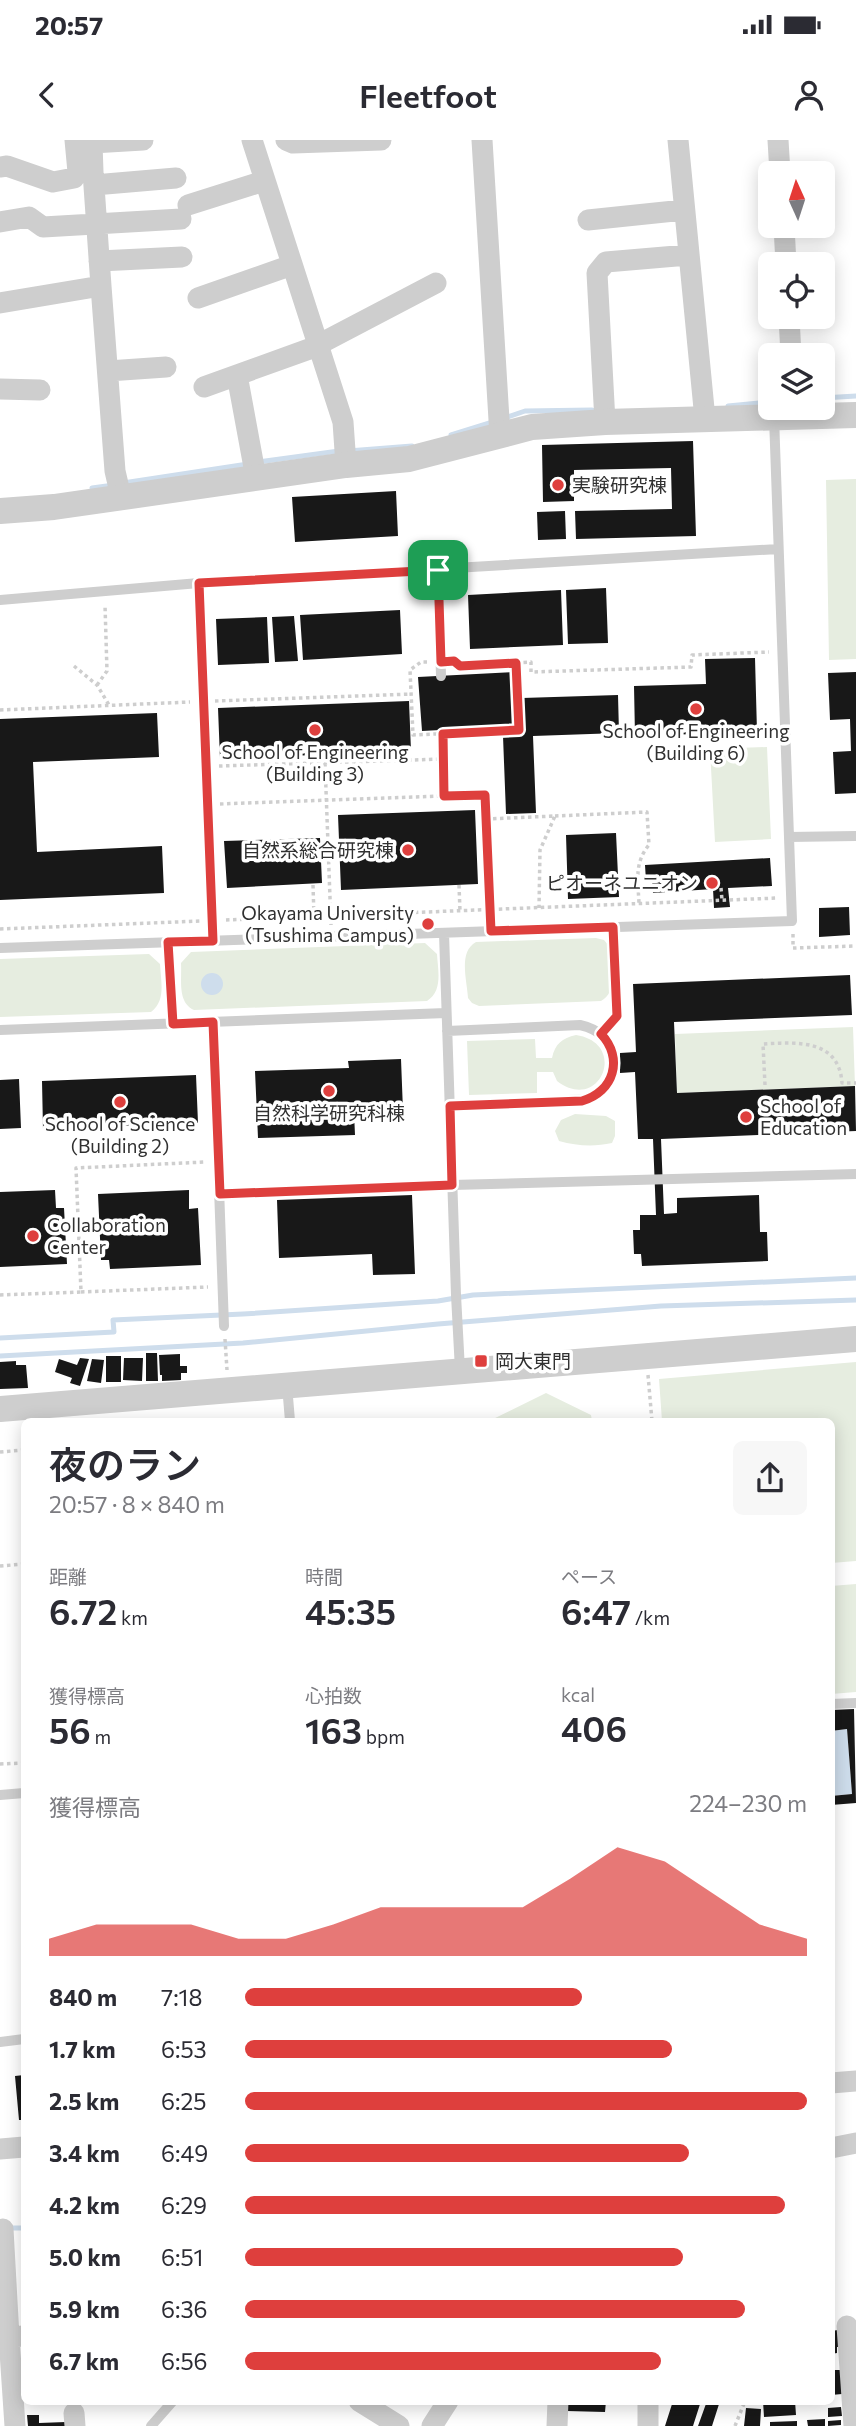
<!DOCTYPE html>
<html lang="ja">
<head>
<meta charset="utf-8">
<style>
	body { margin:0; font-family:Commissioner,"Noto Sans JP",sans-serif; background:#f7f7f7; color:#2b2b33; height:100vh; display:flex; flex-direction:column; font-size:26px; white-space:nowrap }
	* { box-sizing:border-box; margin:0 }
	p { font-size:23px; color:#7c7c81 }
	.icon { flex:none; width:38px; height:38px; fill:none; stroke:currentColor; stroke-width:2; stroke-linecap:round; stroke-linejoin:round }
	.map { position:relative; flex:1; overflow:hidden }
	.drawer { position:absolute; left:21px; top:1278px; width:814px; height:987px; display:flex; flex-direction:column; background:#fff; border-radius:10px; box-shadow:0 4px 18px #0003 }
	.drawer>* { flex:none }
	.needle { width:46px; rotate:357deg }
	.buttons { position:absolute; left:758px; top:21px; display:grid; gap:14px }
	.buttons a { display:grid; place-items:center; width:77px; height:77px; border-radius:10px; background:#fff; box-shadow:0 4px 18px #0003; font-size:35px }
	.pin { position:absolute; display:grid; place-items:center; width:60px; height:60px; color:#fff; margin:-30px; border-radius:14px; box-shadow:0 4px 10px #0006 }
	.round { display:grid; place-items:center; flex:none; width:74px; height:74px; border-radius:10px; background:#f7f7f7 }
	.overview { display:flex; align-items:center; justify-content:space-between; height:119px; padding:0 28px }
	h1 { font-size:38px; font-weight:600; line-height:52px }
	.metrics { display:grid; grid-template-columns:repeat(3,1fr); gap:10px; height:119px; padding:7px 28px }
	.metrics div { display:grid; align-content:center }
	.metrics b { font-size:35px; font-weight:600 }
	.metrics small { font-size:19px; font-weight:400 }
	.metrics p { font-size:19px }
	.chart { height:196px; padding:14px 28px }
	.chart p { display:flex; justify-content:space-between }
	.chart svg { width:100%; height:126px; margin-top:7px; fill:#de3f3d; opacity:.7 }
	ul { padding:0 28px; list-style:none; font-size:23px }
	li { display:grid; grid-template-columns:112px 84px 1fr; align-items:center; height:52px }
	li i { height:18px; border-radius:9px; background:#de3f3d }
	.status { display:flex; justify-content:space-between; align-items:center; height:49px; padding:0 35px; background:#fff; direction:ltr }
	.status svg { height:19px; fill:currentColor }
	header { display:flex; justify-content:space-between; align-items:center; height:91px; padding:0 28px; background:#fff; font-size:32px; font-weight:600 }
	.map>svg:first-child { display:block }
</style>
</head>
<body>
<div class="status"><b>20:57</b><svg viewBox="0 0 49 12"><path d="M0 12V9h3v3zM5 12V6h3v6zM10 12V3h3v9zM15 12V0h3v12zM26 1h20v11H26zM47 4h2v5h-2z"/></svg></div>
<header><svg class="icon" aria-label="back" viewBox="0 0 24 24"><path d="M15 5l-7 7 7 7"/></svg>Fleetfoot<svg class="icon" aria-label="person" viewBox="0 0 24 24"><circle cx="12" cy="8" r="4"/><path d="M4 21q1-7 8-7t8 7"/></svg></header>
<div class="map">
<svg width="856" height="2286" viewBox="0 0 856 2286">
	<rect width="100%" height="100%" fill="#fff"/>
	<path fill="#e6ede0" d="M856,339V519L829,520L826,340Z
		M767,607L771,699L715,702L710,609Z
		M596,798L604,800L609,806C610,823 619,852 601,861L479,866L472,863L468,858C467,840 458,812 476,802Z
		M425,803L437,814C438,831 443,851 427,861L194,870C177,862 182,840 181,823L191,812Z
		M149,814L160,824C161,842 166,861 151,872L0,877V819Z
		M853,887L855,946L677,953L675,894Z
		M576,895C629,903 600,974 557,941L553,932H537V953L469,955L467,901L535,899L536,918H552C555,904 562,898 576,895Z
		M575,974L606,976L615,981V996L612,1003C594,1007 577,1006 559,1001L555,991L561,980Z
		M856,1222V1421L831,1423V1281H662L659,1239Z
		M546,1253L591,1275L592,1281H489Z
		M856,1444V1552L831,1554V1446Z"/>
	<path fill="#ceddec" d="M201 844a11 11 0 1 1 22 0a11 11 0 1 1-22 0Z
		M847,1589L852,1654L831,1656V1591Z"/>
	<g fill="none" stroke-linecap="round" stroke-linejoin="round">
		<path stroke="#ceddec" stroke-width="5" d="M822,258L856,256
			M728,266L770,262
			M505,278L525,271L592,270
			M451,295L496,281
			M348,311L412,306
			M258,322L339,311
			M123,343L248,324
			M92,348L114,345
			M0,1198L114,1192L113,1180L243,1174L438,1161L473,1155L856,1138
			M0,1216L243,1203L438,1184L661,1166L856,1160
			M7,2088H24"/>
	</g>
	<path fill="#181818" d="M693,301L696,396L576,399L575,371L672,369L671,328L574,330V361L543,362L542,305Z
		M396,351L398,396L295,402L292,357Z
		M565,371L566,399L538,400L537,372Z
		M606,448L608,503L568,504L566,450Z
		M561,450L563,505L470,509L468,455Z
		M400,470L402,514L303,520L300,475Z
		M294,476L298,521L275,522L272,477Z
		M267,477L269,523L218,525L216,479Z
		M755,518L757,592L635,596L634,546L706,544L705,519Z
		M514,532L517,586L422,591L418,537Z
		M856,532V653L835,654L833,612L851,611L850,579L830,580L828,533Z
		M618,555L619,593L533,596L536,673L506,674L503,596L523,595L522,558Z
		M409,561L411,611L220,619L218,568Z
		M157,573L159,617L33,622L37,712L162,706L164,753L0,760V579Z
		M475,670L478,744L341,750L338,675Z
		M616,693L619,757L568,759L566,695Z
		M320,698L322,743L227,748L224,701Z
		M770,718L772,746L728,748L730,767L714,768L713,749L653,753L652,740L646,741L645,725Z
		M849,767L850,795L819,797V768Z
		M850,835L852,875L674,882L677,953L855,946L856,991L661,999L664,1074L677,1073V1058L759,1055L760,1092H767L768,1121L642,1126L641,1114H634L633,1090H640V1075H656L653,999H638L635,932L620,933V913L636,912L633,844Z
		M401,919L403,971L354,973L355,995L258,998L255,931L349,928L348,921Z
		M196,935L198,983L43,989L42,941Z
		M19,939L21,988L0,989V940Z
		M55,1050L56,1068H64L67,1124L0,1127V1052Z
		M189,1050V1069L198,1068L201,1125L110,1129L109,1120H101L98,1054Z
		M412,1055L415,1134L373,1135L372,1114L279,1118L277,1060Z
		M146,1213H157L158,1241H146Z
		M180,1214V1226H187V1233H181V1240L162,1241V1235H160L159,1215Z
		M106,1216H121V1242H106Z
		M80,1218L89,1219L80,1246L70,1243L72,1238L55,1232L59,1219L77,1225Z
		M124,1218H143L142,1241L123,1240Z
		M92,1219L104,1220L101,1243L87,1241Z
		M16,1221V1225H26L28,1248L0,1249V1222Z
		M854,1569L856,1663L831,1665V1656L852,1654L847,1589L831,1591V1570Z
		M24,1935V1980H19L15,1936Z
		M838,2190L840,2207H837V2213L831,2214V2191Z
		M831,2230H841L842,2254L831,2255Z
		M567,2261H606L605,2272L567,2271Z
		M673,2261H701L693,2286H665Z
		M707,2261H720L712,2286H698Z
		M763,2261H795L796,2275L764,2277Z
		M841,2267L842,2276L828,2277V2268Z
		M746,2268L761,2269L760,2286H744Z
		M27,2275H39V2283L66,2282V2286H28Z
		M825,2279V2286H808L807,2280Z
		M841,2280V2285L828,2286V2281Z
		M797,2281V2286H770V2282Z"/>
	<g fill="none" stroke-linecap="round" stroke-linejoin="round">
		<path stroke="#cecece" stroke-width="3.5" stroke-dasharray="3.5 3.5" stroke-linecap="butt" d="M427,522H421L410,530L413,595L523,590
			M455,522L460,526L531,522V532L691,527L692,515L769,512
			M516,523L519,590
			M74,526L97,545L109,565
			M97,545L107,531L105,465
			M215,561L411,554
			M0,570L190,562
			M443,590L444,656L485,655L490,779
			M336,614V623
			M325,623L331,785
			M219,626L443,619
			M220,664L443,656
			M555,676L647,672L649,705C634,723 638,741 639,763
			M486,679L555,676L540,710L539,768
			M313,745L314,777
			M459,745L460,771
			M721,748L722,760
			M226,780L778,758
			M0,789L201,781
			M793,794V808L856,806
			M608,886L617,876L613,800
			M765,945L763,904C797,902 839,899 842,943H856
			M81,1152L208,1147
			M0,1155L81,1152L76,1028L205,1022
			M225,1199L227,1230
			M648,1235L652,1281
			M0,1312L24,1310
			M0,1426L24,1424
			M0,1624L24,1623
			M735,2286L745,2261"/>
		<path stroke="#cecece" stroke-width="10" d="M438,430L441,536
			M199,443L213,801
			M0,460L199,443L778,409
			M789,697L856,696
			M444,793L456,1155L460,1230
			M168,802L173,884
			M0,808L792,781L774,277
			M213,882L224,1186
			M0,890L446,873
			M447,891L580,885C622,894 626,939 589,959L450,966
			M220,1054L452,1045L856,1034
			M287,1245L290,1281
			M831,1564L856,1563
			M0,1655L24,1653
			M0,1902L24,1899
			M151,2286L173,2261"/>
		<path stroke="#cecece" stroke-width="21" d="M75,0L78,32
			M252,0L343,282L346,325
			M286,0L293,3L381,0
			M482,0L500,296
			M678,0L705,279
			M778,0L780,33
			M0,27L7,26L53,42L74,38L78,32H93L92,3L143,0
			M94,45L176,38
			M188,65L264,41
			M588,80L684,70
			M0,82L29,77L43,87L181,79
			M784,86L786,124
			M99,121L182,117
			M101,146L115,331L121,357
			M198,158L292,125
			M0,163L101,146L93,32
			M789,177L791,215
			M108,231L166,227
			M237,235L256,338
			M204,247L312,208L436,143
			M0,249L40,250
			M605,282L597,133L606,122L688,115
			M831,1943L856,1941
			M831,2008L856,2003
			M0,2009L24,2007
			M3,2089L9,2197
			M847,2186L854,2286
			M359,2261L399,2286
			M74,2273L75,2286
			M15,2286L9,2197L24,2196
			M432,2286L448,2261
			M557,2286L558,2261
			M648,2286V2261"/>
		<path stroke="#cecece" stroke-width="26" d="M0,371L54,367L346,325L409,319L532,287L605,282L856,275
			M0,1269L856,1199"/>
	</g>
	<g fill="none" stroke-linecap="round" stroke-linejoin="round">
		<g stroke="#fff" stroke-width="14">
			<path id="route" d="M438,430L441,522L454,521L460,526L516,523L519,590L443,594L444,656L485,655L491,791L613,787L617,876L601,894C624,918 614,952 582,961L450,966L452,1045L220,1054L213,882L173,884L168,802L213,801L199,443Z"/>
		</g>
		<use href="#route" stroke="#de3f3d" stroke-width="9"/>
	</g>
	<g fill="#de3f3d" stroke="#fff" stroke-width="2.5">
		<circle cx="558" cy="345" r="7"/>
		<circle cx="696" cy="569" r="7"/>
		<circle cx="315" cy="590" r="7"/>
		<circle cx="408" cy="710" r="7"/>
		<circle cx="712" cy="743" r="7"/>
		<circle cx="428" cy="784" r="7"/>
		<circle cx="329" cy="951" r="7"/>
		<circle cx="120" cy="962" r="7"/>
		<circle cx="746" cy="977" r="7"/>
		<circle cx="33" cy="1096" r="7"/>
		<rect x="474" y="1214" width="14" height="14" rx="3.5"/>
	</g>
	<g text-anchor="middle" stroke-width="7" stroke-linejoin="round" paint-order="stroke">
		<g font-size="19" fill="#313131" stroke="#fff" text-anchor="start">
			<text x="572" y="352">実験研究棟</text>
			<text x="696" y="598" text-anchor="middle">School of Engineering<tspan x="696" dy="22">(Building 6)</tspan></text>
			<text x="315" y="619" text-anchor="middle">School of Engineering<tspan x="315" dy="22">(Building 3)</tspan></text>
			<text x="394" y="717" text-anchor="end">自然系総合研究棟</text>
			<text x="698" y="750" text-anchor="end">ピオーネユニオン</text>
			<text x="414" y="780" text-anchor="end">Okayama University<tspan x="414" dy="22">(Tsushima Campus)</tspan></text>
			<text x="760" y="973">School of<tspan x="760" dy="22">Education</tspan></text>
			<text x="329" y="980" text-anchor="middle">自然科学研究科棟</text>
			<text x="120" y="991" text-anchor="middle">School of Science<tspan x="120" dy="22">(Building 2)</tspan></text>
			<text x="47" y="1092">Collaboration<tspan x="47" dy="22">Center</tspan></text>
			<text x="495" y="1228">岡大東門</text>
		</g>
	</g>
</svg>
<div class="buttons">
<a><svg class="needle" viewBox="-14 -14 28 28"><path d="M0-13l5 13h-10z" fill="#e53935"/><path d="M0 13l5-13h-10z" fill="#7c7c81"/></svg></a>
<a><svg class="icon" aria-label="locate" viewBox="0 0 24 24"><circle cx="12" cy="12" r="6"/><path d="M12 2v4M12 18v4M2 12h4M18 12h4"/></svg></a>
<a><svg class="icon" aria-label="layers" viewBox="0 0 24 24"><path d="M12 4l9 5-9 5-9-5zM3 14l9 5 9-5"/></svg></a>
</div>
<div class="pin" style="left:438px;top:430px;background:#1e9e55"><svg class="icon" aria-label="arrive" viewBox="0 0 24 24"><path d="M6 21V4h12l-3 4 3 4H6"/></svg></div>
<section class="drawer">
<div class="overview"><div><h1>夜のラン</h1><p>20:57 · 8 × 840 m</p></div><a class="round"><svg class="icon" aria-label="share" viewBox="0 0 24 24"><path d="M12 15V3M7 8l5-5 5 5M5 13v7h14v-7"/></svg></a></div>
<div class="metrics">
<div><p>距離</p><b>6.72<small> km</small></b></div>
<div><p>時間</p><b>45:35</b></div>
<div><p>ペース</p><b>6:47<small> /km</small></b></div>
</div>
<div class="metrics">
<div><p>獲得標高</p><b>56<small> m</small></b></div>
<div><p>心拍数</p><b>163<small> bpm</small></b></div>
<div><p>kcal</p><b>406</b></div>
</div>
<div class="chart"><p><span>獲得標高</span>224–230 m</p>
<svg viewBox="0 0 160 44" preserveAspectRatio="none"><path d="M0 44V38L10 33L20 33L30 33L40 38L50 38L60 33L70 27L80 27L90 27L100 27L110 17L120 6L130 11L140 22L150 33L160 38V44z"/></svg>
</div>
<ul>
<li><b>840 m</b>7:18<i style="width:60%"></i></li>
<li><b>1.7 km</b>6:53<i style="width:76%"></i></li>
<li><b>2.5 km</b>6:25<i style="width:100%"></i></li>
<li><b>3.4 km</b>6:49<i style="width:79%"></i></li>
<li><b>4.2 km</b>6:29<i style="width:96%"></i></li>
<li><b>5.0 km</b>6:51<i style="width:78%"></i></li>
<li><b>5.9 km</b>6:36<i style="width:89%"></i></li>
<li><b>6.7 km</b>6:56<i style="width:74%"></i></li>
</ul>
</section>
</div>
</body>
</html>
